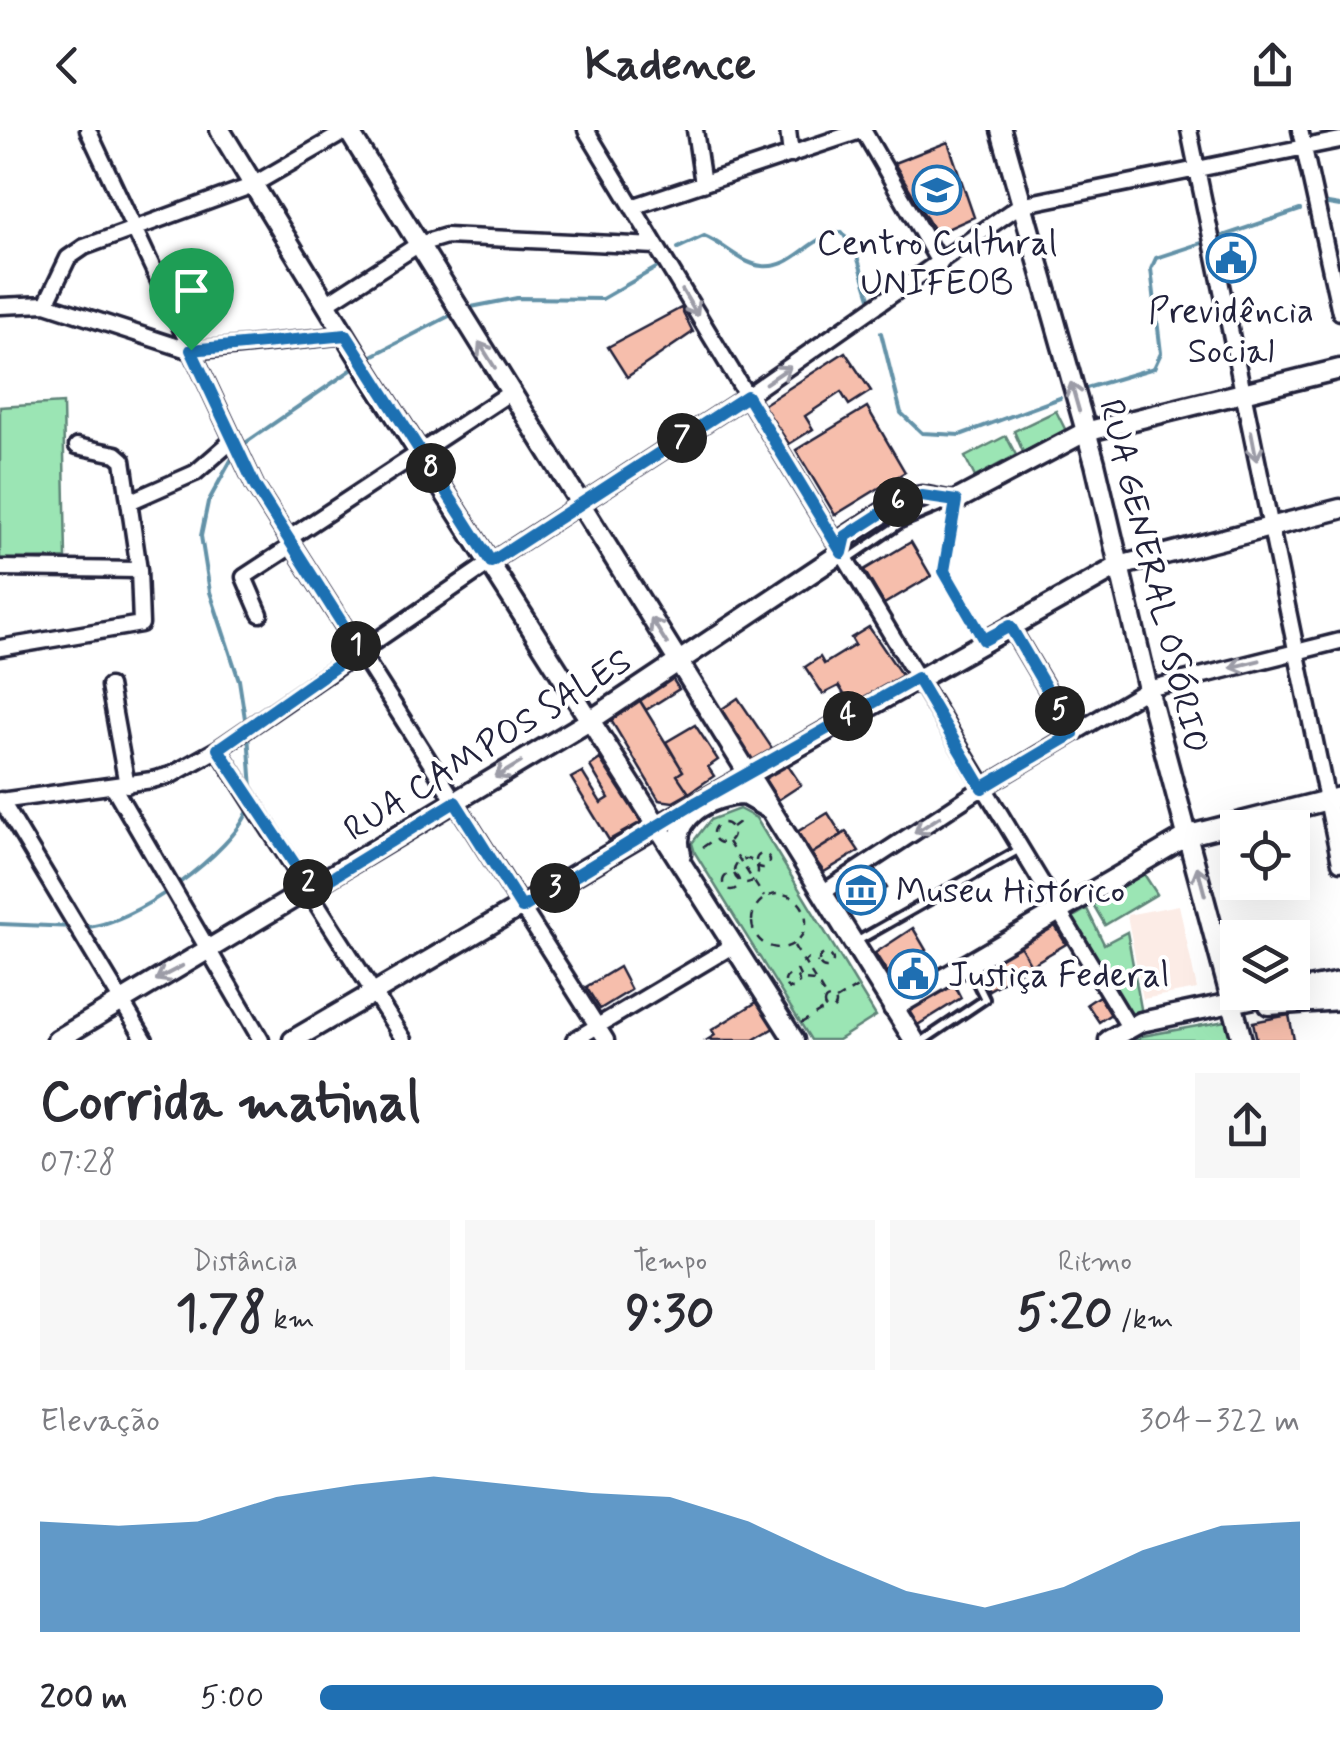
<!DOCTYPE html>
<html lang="pt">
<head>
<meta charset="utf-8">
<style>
	body { margin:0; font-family:Mynerve,sans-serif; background:#f7f7f7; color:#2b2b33; height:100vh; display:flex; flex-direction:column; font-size:38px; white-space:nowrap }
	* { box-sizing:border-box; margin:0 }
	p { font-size:32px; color:#7c7c81 }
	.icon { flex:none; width:55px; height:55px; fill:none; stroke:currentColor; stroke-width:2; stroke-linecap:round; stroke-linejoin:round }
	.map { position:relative; height:910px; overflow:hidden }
	.sheet { display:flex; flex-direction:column; background:#fff; flex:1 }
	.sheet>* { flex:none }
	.controls { position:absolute; left:1220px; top:680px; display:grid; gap:20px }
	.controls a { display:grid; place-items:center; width:90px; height:90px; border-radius:0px; background:#fff; box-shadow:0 10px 40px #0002; font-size:50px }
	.pin { position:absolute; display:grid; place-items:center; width:85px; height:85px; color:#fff; margin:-102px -42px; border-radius:50% 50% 50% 0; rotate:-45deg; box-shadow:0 0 10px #0007 }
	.pin .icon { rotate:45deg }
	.km { position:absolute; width:50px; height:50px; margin:-25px; border-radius:50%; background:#222; color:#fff; font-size:28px; line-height:50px; text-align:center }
	.round { display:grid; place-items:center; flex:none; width:105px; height:105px; border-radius:0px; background:#f7f7f7 }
	.headline { display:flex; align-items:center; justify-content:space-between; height:170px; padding:0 40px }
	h1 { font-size:55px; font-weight:700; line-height:75px }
	.metrics { display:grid; grid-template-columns:repeat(3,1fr); gap:15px; height:170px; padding:10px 40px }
	.metrics div { display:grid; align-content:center; border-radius:0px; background:#f7f7f7; text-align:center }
	.metrics b { font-size:50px; font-weight:700 }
	.metrics small { font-size:28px; font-weight:400 }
	.metrics p { font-size:28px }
	.chart { height:280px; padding:20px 40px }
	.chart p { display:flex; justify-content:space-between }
	.chart svg { width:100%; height:180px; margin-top:10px; fill:#1f6fb2; opacity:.7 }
	ul { padding:0 40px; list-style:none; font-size:32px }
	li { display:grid; grid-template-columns:160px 120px 1fr; align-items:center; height:75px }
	li i { height:25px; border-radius:12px; background:#1f6fb2 }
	header { display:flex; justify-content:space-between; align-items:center; height:130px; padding:0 40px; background:#fff; font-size:45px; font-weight:700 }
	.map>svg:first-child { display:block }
</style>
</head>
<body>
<header><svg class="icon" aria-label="back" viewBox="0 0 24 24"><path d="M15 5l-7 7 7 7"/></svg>Kadence<svg class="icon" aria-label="share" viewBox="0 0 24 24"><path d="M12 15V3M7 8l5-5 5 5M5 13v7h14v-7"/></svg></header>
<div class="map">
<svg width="1340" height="910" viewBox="0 0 1340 910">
	<rect width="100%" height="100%" fill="#fff"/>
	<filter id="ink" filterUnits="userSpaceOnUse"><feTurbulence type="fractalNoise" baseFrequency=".01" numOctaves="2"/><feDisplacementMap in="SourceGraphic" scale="20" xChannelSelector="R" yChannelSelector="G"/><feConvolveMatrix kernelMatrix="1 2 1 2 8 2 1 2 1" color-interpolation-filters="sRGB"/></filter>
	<g filter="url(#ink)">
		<path fill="#fcece6" d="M1179,775L1197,859L1143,869L1127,785Z"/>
		<path fill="#9be5b4" stroke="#5e8478" stroke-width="2.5" d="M63,273L66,428L0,429V277Z
			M1056,281L1066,301L1023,322L1014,301Z
			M1006,306L1016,325L975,347L965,327Z
			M739,679L756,688L876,886L838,910H811L695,723L692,713L710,690Z
			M1142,741L1157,764L1105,795L1091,771Z
			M1087,779L1104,814L1127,802L1142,884L1129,886L1070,789Z
			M1231,890L1235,910H1132L1137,907Z"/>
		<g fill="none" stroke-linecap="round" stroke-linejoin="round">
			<path stroke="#6492a8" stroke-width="4" d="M1328,74L1340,76
				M1214,109L1300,80
				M678,118L704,106C723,113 741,134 762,136C796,139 806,107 842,102L857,126L872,174
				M466,178L517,168L602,169L656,138
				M881,203L901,283L922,303L960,305L1060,268
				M368,228L453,184
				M1083,259L1154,238L1161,223L1151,139L1156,128L1205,112
				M241,316L357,236
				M235,323L208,372L201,406L210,462L239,550L246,595
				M248,604L252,659
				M0,794L74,797
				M83,797C129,798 235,721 249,678"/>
		</g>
		<path fill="#f6beac" stroke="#22223b" stroke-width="2.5" d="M948,12L974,87L936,104L894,33Z
			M681,178L693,202L627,247L608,217Z
			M845,222L871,261L849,275L841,262L805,286L813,299L789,314L763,275Z
			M867,277L905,342L835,385L796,320Z
			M911,412L931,446L884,474L864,440Z
			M869,497L903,547L851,576L839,556L823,564L805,537L820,527L824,534L855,515L851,508Z
			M670,545L679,559L646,580L637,566Z
			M637,566L683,641L677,645L689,663L673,672L659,670L612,592L613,585Z
			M738,568L774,621L751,635L716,583Z
			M695,595L718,630L708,637L714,646L689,663L677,645L683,641L666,612Z
			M600,629L641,692L609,710L571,648L582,642L601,673L609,668L590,636Z
			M785,631L801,655L778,670L761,644Z
			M828,683L842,705L811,724L797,702Z
			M846,702L859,721L824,742L811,724Z
			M874,737L887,758L848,782L835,762Z
			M1054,794L1066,814L1031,835L1019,814Z
			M913,798L926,820L887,842L875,823Z
			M1019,814L1031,835L989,860L977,839Z
			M926,823L938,844L899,866L887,845Z
			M619,837L631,860L600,879L586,857Z
			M953,852L961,868L916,896L906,880Z
			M1099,866L1111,884L1099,892L1087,874Z
			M760,870L777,896L753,910H707L715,905L712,900Z
			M1289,885L1294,910H1257L1253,892Z"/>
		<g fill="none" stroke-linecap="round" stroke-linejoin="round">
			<g stroke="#22223b" stroke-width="14">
				<path id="service" d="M850,434L851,427L901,393L942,376
					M944,441L955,373
					M854,813L1020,719
					M924,910L985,869L969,837"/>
			</g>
			<g stroke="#22223b" stroke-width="21">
				<path id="minor" d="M88,0L255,356L606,910
					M586,0L1129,897
					M695,0L703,54
					M788,0L791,25
					M863,0L940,134
					M1189,0L1340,733
					M1300,0L1340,182
					M632,77L863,0
					M46,174L68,128L84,117L251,56L348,0
					M326,174L419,114L446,106L656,116
					M0,176L46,174L191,221L346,205
					M129,372L195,343L233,310
					M288,409L511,262
					M0,438L139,440
					M260,484L244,447L293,415
					M1010,496L1073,603
					M0,518L141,494L139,440L123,330L116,324L77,316
					M109,556L127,655
					M218,619L404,910
					M114,658L261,910
					M1,670L145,910
					M0,671L152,650L171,645L218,619L491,432L747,266L1020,75L1340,10
					M822,763L982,658L1148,559L1340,511
					M574,910L734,815"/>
			</g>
			<g stroke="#22223b" stroke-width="25">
				<path id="tertiary" d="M1001,0L1095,333L1148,559L1242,910
					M893,878L1189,705L1340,667
					M57,910L591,590
					M293,910L658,696"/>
			</g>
			<g stroke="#22223b" stroke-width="25">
				<path id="secondary" d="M220,0L369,244L794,910
					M348,0L914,910
					M591,590L841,423L846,407L902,370L922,366L953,372L1085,302L1340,239
					M658,696L1119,436L1340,379
					M681,724C669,687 712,665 744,665L767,678
					M1292,861L1340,852
					M1269,875L1340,870
					M1109,910L1141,892L1283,862"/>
			</g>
			<path stroke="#22223b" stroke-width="2.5" stroke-dasharray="8 8" stroke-linecap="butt" d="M948,447L978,501
				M713 703a10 10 0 1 1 20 0a10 10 0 1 1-20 0Z
				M732,697L740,691
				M728,712L764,767
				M703,717L713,710
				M756 731a7 7 0 1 1 14 0a7 7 0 1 1-14 0Z
				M734 741a12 12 0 1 1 24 0a12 12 0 1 1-24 0Z
				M723 752a8 8 0 1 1 16 0a8 8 0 1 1-16 0Z
				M752 791a27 27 0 1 1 54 0a27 27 0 1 1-54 0Z
				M794,816L827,869
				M819 831a7 7 0 1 1 14 0a7 7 0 1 1-14 0Z
				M785 852a7 7 0 1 1 14 0a7 7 0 1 1-14 0Z
				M814,851L802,850L797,840L807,829L818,833
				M824 874a6 6 0 1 1 12 0a6 6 0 1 1-12 0Z
				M836,870L859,856
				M801,893L824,879"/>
			<use href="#service" stroke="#fff" stroke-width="6"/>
			<use href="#minor" stroke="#fff" stroke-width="14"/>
			<use href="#tertiary" stroke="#fff" stroke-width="18"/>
			<use href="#secondary" stroke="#fff" stroke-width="18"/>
		</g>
		<defs><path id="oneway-shaft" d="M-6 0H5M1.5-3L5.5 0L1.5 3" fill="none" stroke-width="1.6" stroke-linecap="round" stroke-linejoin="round" transform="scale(2.5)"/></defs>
		<g stroke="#9c9ca7">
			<use href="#oneway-shaft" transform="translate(690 173) rotate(59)"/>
			<use href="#oneway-shaft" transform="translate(487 225) rotate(-122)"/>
			<use href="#oneway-shaft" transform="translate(778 245) rotate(-34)"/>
			<use href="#oneway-shaft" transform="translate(1075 267) rotate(-106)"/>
			<use href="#oneway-shaft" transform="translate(1254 316) rotate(79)"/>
			<use href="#oneway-shaft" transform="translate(659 501) rotate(-122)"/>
			<use href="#oneway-shaft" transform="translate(1245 534) rotate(166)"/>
			<use href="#oneway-shaft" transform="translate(508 640) rotate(149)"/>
			<use href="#oneway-shaft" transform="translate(927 695) rotate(147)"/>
			<use href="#oneway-shaft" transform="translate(1201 751) rotate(-105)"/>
			<use href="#oneway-shaft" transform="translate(169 843) rotate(152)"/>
		</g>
	</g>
	<g fill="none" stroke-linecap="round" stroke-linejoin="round" filter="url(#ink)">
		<g stroke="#fff" stroke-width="20">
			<path id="route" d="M346,205L491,432L747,266L842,423L846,406L902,370L922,366L956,371L944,441L984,510L1010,496L1073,604L982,658L917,548L697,672L522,778L455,672L312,760L218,619L359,520L255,356L191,220Z"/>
		</g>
		<use href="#route" stroke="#1f6fb2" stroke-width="12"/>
	</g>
	<defs>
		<g id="university-ring" transform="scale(2.5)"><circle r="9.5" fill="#fff" stroke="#1f6fb2" stroke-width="1.5"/><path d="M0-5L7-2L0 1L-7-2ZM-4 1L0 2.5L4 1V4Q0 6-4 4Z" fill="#1f6fb2"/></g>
		<g id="civic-ring" transform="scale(2.5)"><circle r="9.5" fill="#fff" stroke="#1f6fb2" stroke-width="1.5"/><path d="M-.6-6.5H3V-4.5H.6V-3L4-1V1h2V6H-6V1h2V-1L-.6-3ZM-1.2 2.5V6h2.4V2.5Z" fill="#1f6fb2"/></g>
		<g id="museum-ring" transform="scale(2.5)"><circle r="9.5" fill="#fff" stroke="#1f6fb2" stroke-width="1.5"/><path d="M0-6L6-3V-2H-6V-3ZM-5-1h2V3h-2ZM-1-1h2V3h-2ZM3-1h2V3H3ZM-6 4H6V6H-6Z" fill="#1f6fb2"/></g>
	</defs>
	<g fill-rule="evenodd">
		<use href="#university-ring" x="937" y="60"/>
		<use href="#civic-ring" x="1231" y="128"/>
		<use href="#museum-ring" x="861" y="760"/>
		<use href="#civic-ring" x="913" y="844"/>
	</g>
	<g text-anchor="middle" stroke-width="8" stroke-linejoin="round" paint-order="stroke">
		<g font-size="35" fill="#22223b" stroke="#fff">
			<text x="937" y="124">Centro Cultural<tspan x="937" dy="40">UNIFEOB</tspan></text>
			<text x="1231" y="192">Previdência<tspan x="1231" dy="40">Social</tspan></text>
			<text x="896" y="772" text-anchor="start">Museu Histórico</text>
			<text x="948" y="856" text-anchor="start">Justiça Federal</text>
		</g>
		<g font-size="35" fill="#22223b" stroke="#fff">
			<text transform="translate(1155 446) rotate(76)" y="12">RUA GENERAL OSÓRIO</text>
			<text transform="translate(487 614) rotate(-32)" y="12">RUA CAMPOS SALES</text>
		</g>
	</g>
</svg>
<div class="controls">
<a><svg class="icon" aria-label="locate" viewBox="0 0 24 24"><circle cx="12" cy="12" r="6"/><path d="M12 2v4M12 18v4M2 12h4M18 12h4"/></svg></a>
<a><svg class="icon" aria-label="layers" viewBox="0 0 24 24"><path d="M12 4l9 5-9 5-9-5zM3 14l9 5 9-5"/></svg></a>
</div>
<div class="pin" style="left:191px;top:220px;background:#1e9e55"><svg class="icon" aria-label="arrive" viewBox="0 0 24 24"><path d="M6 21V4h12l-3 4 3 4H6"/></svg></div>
<b class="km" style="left:356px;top:516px">1</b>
<b class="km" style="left:308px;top:754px">2</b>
<b class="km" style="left:555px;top:758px">3</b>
<b class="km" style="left:848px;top:586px">4</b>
<b class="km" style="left:1060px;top:581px">5</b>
<b class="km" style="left:898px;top:372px">6</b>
<b class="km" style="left:682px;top:308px">7</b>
<b class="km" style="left:431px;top:338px">8</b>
</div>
<section class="sheet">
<div class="headline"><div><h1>Corrida matinal</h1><p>07:28</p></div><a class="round"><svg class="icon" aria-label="share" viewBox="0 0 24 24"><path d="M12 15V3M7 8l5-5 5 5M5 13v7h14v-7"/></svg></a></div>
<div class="metrics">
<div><p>Distância</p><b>1.78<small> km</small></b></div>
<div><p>Tempo</p><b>9:30</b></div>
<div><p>Ritmo</p><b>5:20<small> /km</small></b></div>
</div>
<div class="chart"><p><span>Elevação</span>304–322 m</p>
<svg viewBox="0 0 160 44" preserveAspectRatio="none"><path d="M0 44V17L10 18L20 17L30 11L40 8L50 6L60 8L70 10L80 11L90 17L100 26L110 34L120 38L130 33L140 24L150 18L160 17V44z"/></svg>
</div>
<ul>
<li><b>200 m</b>5:00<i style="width:86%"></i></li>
</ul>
</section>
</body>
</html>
